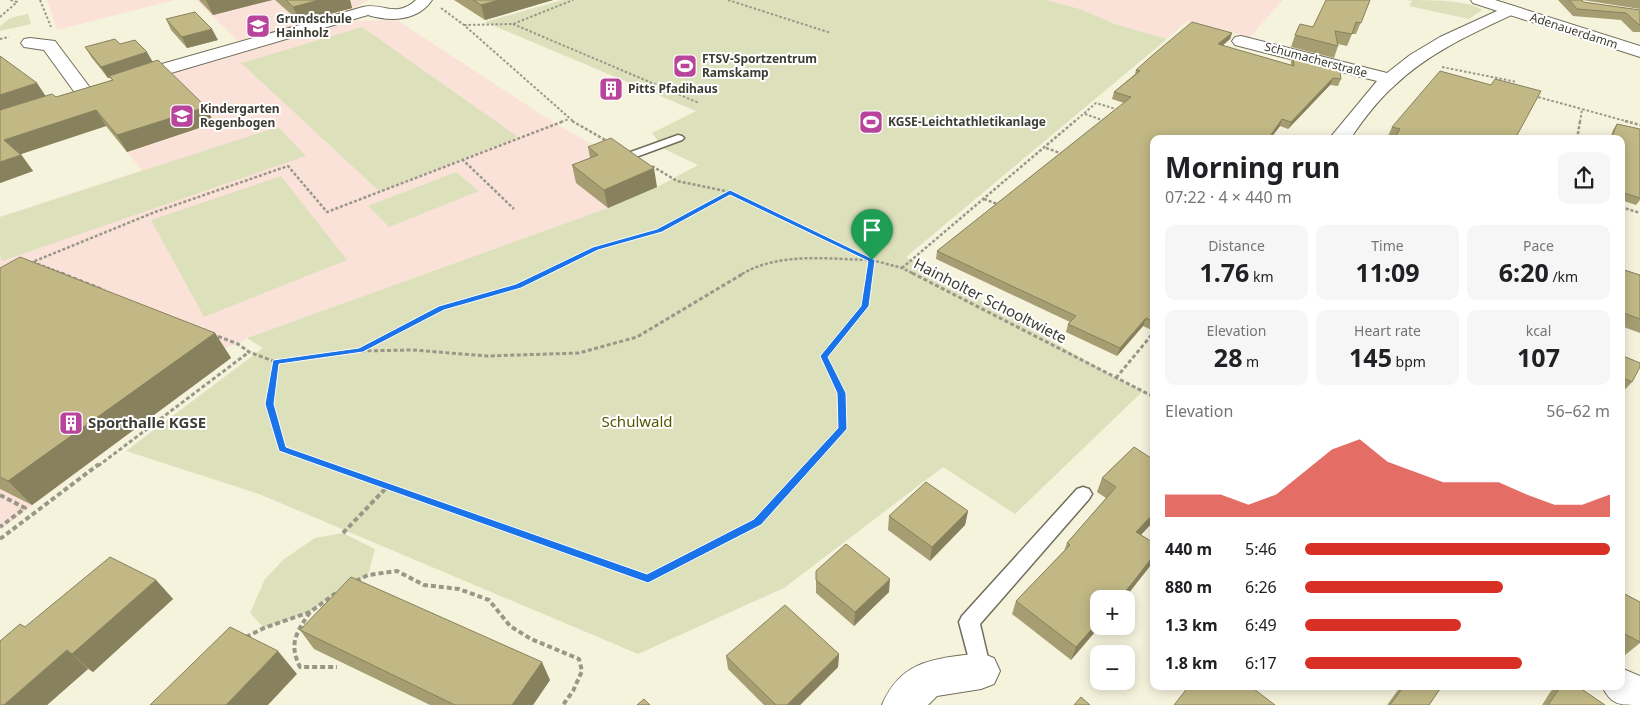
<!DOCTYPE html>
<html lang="en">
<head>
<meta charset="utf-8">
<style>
	body { margin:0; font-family:"Noto Sans",sans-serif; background:#f6f6f6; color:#202124; height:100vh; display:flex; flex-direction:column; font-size:19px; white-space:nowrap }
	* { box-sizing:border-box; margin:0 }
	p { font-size:16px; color:#757577 }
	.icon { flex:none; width:28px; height:28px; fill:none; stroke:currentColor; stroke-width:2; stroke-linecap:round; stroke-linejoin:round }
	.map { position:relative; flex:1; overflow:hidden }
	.details { position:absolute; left:1150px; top:135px; width:475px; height:555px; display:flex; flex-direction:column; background:#fff; border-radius:10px; box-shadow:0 2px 12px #0003 }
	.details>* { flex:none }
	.fabs { position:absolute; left:1090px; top:590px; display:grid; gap:10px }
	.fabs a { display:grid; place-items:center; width:45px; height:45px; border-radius:10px; background:#fff; box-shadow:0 2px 12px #0003; font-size:25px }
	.pin { position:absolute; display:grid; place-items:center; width:42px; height:42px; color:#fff; margin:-51px -21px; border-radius:50% 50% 50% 0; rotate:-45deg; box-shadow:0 0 5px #0007 }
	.pin .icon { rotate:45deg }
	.round { display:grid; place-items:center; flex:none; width:52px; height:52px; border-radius:10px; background:#f6f6f6 }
	.overview { display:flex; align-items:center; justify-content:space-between; height:85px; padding:0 15px }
	h1 { font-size:28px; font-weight:700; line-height:38px }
	.metrics { display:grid; grid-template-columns:repeat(3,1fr); gap:8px; height:85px; padding:5px 15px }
	.metrics div { display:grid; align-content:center; border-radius:10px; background:#f6f6f6; text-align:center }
	.metrics b { font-size:25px; font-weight:700 }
	.metrics small { font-size:14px; font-weight:400 }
	.metrics p { font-size:14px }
	.chart { height:140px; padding:10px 15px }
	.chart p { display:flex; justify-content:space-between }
	.chart svg { width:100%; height:90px; margin-top:5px; fill:#d93025; opacity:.7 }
	ul { padding:0 15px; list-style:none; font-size:16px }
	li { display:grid; grid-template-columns:80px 60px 1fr; align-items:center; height:38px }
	li i { height:12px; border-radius:6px; background:#d93025 }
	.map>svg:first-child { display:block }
</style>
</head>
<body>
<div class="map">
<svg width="1640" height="705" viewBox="0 0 1640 705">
	<rect width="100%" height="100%" fill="#f6f3dd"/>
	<path fill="#fbe2d9" d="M47,0H175L57,30Z
		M196,0H368L350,11L238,41Z
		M1046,0H1283L1250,37L1187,21L1167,39L1115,24L1080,9Z
		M397,20L556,124L614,156L657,187L608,208L247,338L238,344L215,351L231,358L0,530V217L142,170L89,106L174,71L349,21Z"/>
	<path fill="#dce1bc" d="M562,0H1046L1080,9L1115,24L1167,39L906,257L1116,378L1143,391L1015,514L943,467L784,588L638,654L259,494L126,451L263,348L247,338L608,208L657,187L698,165L664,149L652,133L696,111L485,22Z
		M1407,0C1426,0 1470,0 1482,10L1469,19L1409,6L1412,1Z
		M28,14L31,24L0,31V26L10,18Z
		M362,27L518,137L379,191L241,63Z
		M278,127L306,156L2,261L0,256V217Z
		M456,172L479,191L389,227L368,206Z
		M281,176L347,260L204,317L151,220Z
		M343,533L375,549L368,575L339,591L310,612L264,628L250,613L265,579L284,559L315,538Z"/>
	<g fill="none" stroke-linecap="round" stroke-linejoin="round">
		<g stroke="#706d5a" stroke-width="3">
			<path id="service" d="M678,135L682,136L684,138L682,140L636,157L632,158L626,155L628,153Z
				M1083,487L1089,489L1092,494L1089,499L980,624L991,671L988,678L981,681L974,678L959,622L962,616L1077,489Z"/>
		</g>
		<g stroke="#706d5a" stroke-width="2">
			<path id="minor" d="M416,0H432C418,21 391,22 368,15L137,83L130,85L123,83L121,79L123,75L363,7C382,2 396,19 416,0Z
				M1510,5L1516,7L1518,10L1516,13C1473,33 1428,53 1394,86C1377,101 1363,120 1350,139H1329L1377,81L1235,45L1232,41L1235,37L1241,36L1387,73L1410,55L1440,37Z
				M30,38L55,41L94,93L92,97L85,99L78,97L44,50L24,47L21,43L24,39Z
				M981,653L994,658L1000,671L994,684L981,689L937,696L928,705H882C902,658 937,659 981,653Z
				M1621,668L1640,676V705C1619,705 1611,705 1602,686H1621Z"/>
		</g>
		<g stroke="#706d5a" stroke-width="2">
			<path id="tertiary" d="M1471,0H1495L1640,46V57L1473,3Z"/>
		</g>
		<path stroke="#999788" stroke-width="2" stroke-dasharray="2.5 2" stroke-linecap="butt" d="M40,0L51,27
			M728,0L831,33
			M441,8L464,25L574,122
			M0,17L17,2L10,0
			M513,24L699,103
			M464,25L513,24L573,0
			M0,39L9,37
			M1442,67L1517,82
			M1534,96L1582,109
			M1085,114L1105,121
			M561,122L569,119
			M1074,122L1096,103L1119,110
			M1580,122L1582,109L1629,122"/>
		<path stroke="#999788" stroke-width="2.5" stroke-dasharray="3 2" stroke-linecap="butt" d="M572,121L607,141
			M1625,121L1640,125
			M1577,139L1580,121
			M1046,148L1063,154
			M462,159L514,209
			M652,166L677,181L730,192L872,260L902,268L914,274
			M984,199L1000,205
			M1621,207L1640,213
			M33,262L64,274
			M30,263L155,212L288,166L327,212L564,121
			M902,268L1075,121
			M542,274L596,248L659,231L730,192
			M742,274C779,252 828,259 869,260
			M870,274L872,260"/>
		<path stroke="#999788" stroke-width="3" stroke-dasharray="4 2.5" stroke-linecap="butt" d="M61,273L104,290
			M912,273L1154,397
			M212,334L238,344L249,352L276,362L360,351L413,350L487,356L579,353L637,337L744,273
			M361,350L442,308L518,286L544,273
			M276,362L270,404L282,449L329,466
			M1116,378L1154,332
			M98,466L249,352
			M809,466L842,429V393L824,356L865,306L870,273"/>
		<path stroke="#999788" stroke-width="4" stroke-dasharray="5 3" stroke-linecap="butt" d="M325,464L648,579L758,522L810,464
			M0,495L25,508L0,527
			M343,533L387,487
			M0,539L99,464
			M356,581L368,575L397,571L424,585L459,589L489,600L510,626L531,639L579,659L582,671L573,691L563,705
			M310,612C297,632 288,643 300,667H337
			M246,637L264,628L310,612L336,593"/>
		<use href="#service" fill="#fff" fill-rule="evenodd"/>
		<use href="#minor" fill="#fff" fill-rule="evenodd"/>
		<use href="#tertiary" fill="#fff" fill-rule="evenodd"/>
	</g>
	<path fill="#a69e72" d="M199,0H272L213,15Z
		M275,0H350L352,8L300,22Z
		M454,0H553L485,20Z
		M1370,0L1356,34H1352L1347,46L1338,44V46L1334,58L1291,47L1295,35Z
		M1558,0H1640V9L1582,0L1583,2L1640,10V32H1633L1621,20L1573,16Z
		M166,19L218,40L187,48L171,30Z
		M1232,33L1230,39L1222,46L1291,65V61L1293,54L1341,79L1338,86L1330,85L1288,129L1280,126L1270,139H1154V331L1143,326L1117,356L1066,332L1068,324L1070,322L936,259L937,251L1124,103L1112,99L1114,92L1135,74L1136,70Z
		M120,44L153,62L206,107L214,123L127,152L106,126L21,154L33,171L0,183V56L45,96L56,97L112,80L110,78H108L92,58L85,47Z
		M1617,124L1640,198V200L1636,205L1621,200V139H1610L1613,130Z
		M1392,127L1515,139L1395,138L1388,136Z
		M588,147L657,187L608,208L576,183L572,165L590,158Z
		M0,268L215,333L231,358L32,505L0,489Z
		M1621,269L1640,275V333L1621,326Z
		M1621,355L1632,382L1621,394Z
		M1134,447L1154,521L1141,535L1154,543V561L1124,599L1099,626H1100L1071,660L1012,614L1016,601L1064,551L1067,543L1106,498L1097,492L1102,478Z
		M968,511L965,525L930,561L888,530L889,516Z
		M816,571L889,592L854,626L816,593Z
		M156,580L173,599L93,672L88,669L47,705H0L25,627Z
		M1621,592L1640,602V643L1625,655L1621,653Z
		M300,630L550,680L533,705H430L314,649Z
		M839,654L838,667L800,705H764L728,669L726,656Z
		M1394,686H1442L1429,705H1387L1398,690Z
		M1557,686H1577L1605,705H1542L1551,691Z"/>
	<path fill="#87815d" d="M206,0H272L213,15Z
		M319,0H350L352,8L300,22L293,7Z
		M499,0H553L485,20L481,5Z
		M212,29L218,40L187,48L182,37Z
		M1232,33L1230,39L1216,51L1218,44Z
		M147,52L154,64L108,78L101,67Z
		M1333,78L1330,85L1288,129L1291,122Z
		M37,83L47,98L0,114V95Z
		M206,107L214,123L127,152L117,135Z
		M96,110L106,126L15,156L4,140Z
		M1282,119L1280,126L1270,139H1268Z
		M21,155L33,171L0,183V162Z
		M654,168L657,187L608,208L604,190Z
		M1146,318L1143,326L1117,356L1120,348Z
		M215,333L231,358L32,505L8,481Z
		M968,511L965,525L930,561L932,547Z
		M1154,513V521L1131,545L1136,532Z
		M1154,555V561L1124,599H1118Z
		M890,579L889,592L854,626L855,612Z
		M156,580L173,599L93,672L72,654Z
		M1099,621V626H1100L1071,660L1076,647Z
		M67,650L88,669L47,705H4Z
		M278,651L297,674L268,705H226Z
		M839,654L838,667L800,705H787Z
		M542,662L550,680L533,705H512Z"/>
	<path fill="#c1b885" stroke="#87815d" d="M286,0H319L293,7Z
		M473,0H499L481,5Z
		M1326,0H1370L1361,23L1356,22L1352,34L1335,31L1338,46L1295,35L1300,24L1313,27Z
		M1569,0H1582L1583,2L1640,10V25L1638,24L1626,13L1577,9Z
		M195,12L212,29L182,37L166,19Z
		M1192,22L1232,33L1218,44L1294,66L1293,54L1339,66L1341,79L1333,78L1291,122L1282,119L1268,139H1154V322L1146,318L1120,348L1068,324L1076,316L937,251L1131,97L1114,92L1140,71L1136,70L1155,53Z
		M115,39L120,44L135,40L147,52L101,67L85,47Z
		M0,56L37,83L0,95Z
		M158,60L206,107L117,135L96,110L4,140L21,155L0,162V110L52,94L56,97L113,80L109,76Z
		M1440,71L1491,85L1495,79L1541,91L1515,139H1394L1400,129L1392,127Z
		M1617,124L1640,129V198L1621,192V139H1611Z
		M611,138L654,168L604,190L572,165L598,155L588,147Z
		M20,257L215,333L8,481L0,477V268Z
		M1621,269L1640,275V319L1621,312Z
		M1621,355L1640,363V367L1632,382L1621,377Z
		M1134,447L1154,460V513L1136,532L1154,543V555L1130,586L1118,599H1099V621L1076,647L1016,601L1070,545L1067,543L1116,487L1102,478Z
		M926,482L968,511L932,547L889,516Z
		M846,544L890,579L855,612L816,580V571Z
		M110,557L156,580L72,654L67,650L4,705H0V641L20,624L25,627Z
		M351,577L542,662L512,705H455L300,630Z
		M1621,592L1640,602V642L1621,632Z
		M785,605L839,654L787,705H776L726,656Z
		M230,627L278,651L226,705H150Z
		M1189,686H1250L1275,705H1174Z
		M1404,686H1442L1429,705H1390Z
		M1561,686H1577L1605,705H1548Z
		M1081,697L1090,705H1074Z
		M644,699L650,705H637Z"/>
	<path fill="#1a73e8" stroke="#fff" fill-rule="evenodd" d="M730,190L875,260L869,306L828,357L846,393L847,429L761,525L648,583L279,451L265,404L273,360L359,348L439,306L516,284L593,247L657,229ZM730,195L868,261L861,306L820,356L837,393L838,428L754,519L647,574L286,447L274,404L279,364L363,352L444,310L521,288L598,250L662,232Z"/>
	<defs>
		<g id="school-square" transform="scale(1.25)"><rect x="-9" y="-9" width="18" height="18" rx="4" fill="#b9449c" stroke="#fff"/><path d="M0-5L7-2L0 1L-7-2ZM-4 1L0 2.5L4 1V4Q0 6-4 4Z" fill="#fff"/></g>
		<g id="stadium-square" transform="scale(1.25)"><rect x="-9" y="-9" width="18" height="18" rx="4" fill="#b9449c" stroke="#fff"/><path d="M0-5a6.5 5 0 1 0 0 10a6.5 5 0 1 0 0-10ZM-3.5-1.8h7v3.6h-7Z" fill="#fff"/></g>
		<g id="building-square" transform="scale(1.25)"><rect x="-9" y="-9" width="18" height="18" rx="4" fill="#b9449c" stroke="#fff"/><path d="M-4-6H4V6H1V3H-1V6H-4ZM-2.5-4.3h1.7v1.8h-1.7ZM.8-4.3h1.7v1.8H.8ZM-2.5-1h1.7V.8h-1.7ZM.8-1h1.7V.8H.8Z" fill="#fff"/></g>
	</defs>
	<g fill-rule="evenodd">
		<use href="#school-square" x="258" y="26"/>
		<use href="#stadium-square" x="685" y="66"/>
		<use href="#building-square" x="611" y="89"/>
		<use href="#school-square" x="182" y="116"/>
		<use href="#stadium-square" x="871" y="122"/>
		<use href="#building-square" x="71" y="423"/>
	</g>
	<g text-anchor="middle" stroke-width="4" stroke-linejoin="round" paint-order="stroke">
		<g font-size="12" font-weight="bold" fill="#3e3d34" stroke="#fff" text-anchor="start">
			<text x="276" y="23">Grundschule<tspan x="276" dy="14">Hainholz</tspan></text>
			<text x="702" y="63">FTSV-Sportzentrum<tspan x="702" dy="14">Ramskamp</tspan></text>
			<text x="628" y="93">Pitts Pfadihaus</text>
			<text x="200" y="113">Kindergarten<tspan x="200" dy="14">Regenbogen</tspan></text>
			<text x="888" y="126">KGSE-Leichtathletikanlage</text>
		</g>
		<g font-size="12" fill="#3e3d34" stroke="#fff">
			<text transform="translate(1574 31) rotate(18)" y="4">Adenauerdamm</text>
			<text transform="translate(1316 60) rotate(15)" y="4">Schumacherstraße</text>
		</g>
		<g font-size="15" fill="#3e3d34" stroke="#fff">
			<text transform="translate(990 301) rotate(27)" y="5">Hainholter Schooltwiete</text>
		</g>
		<g font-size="15" fill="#535700" stroke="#fff">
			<text x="637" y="427">Schulwald</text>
		</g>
		<g font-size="15" font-weight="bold" fill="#3e3d34" stroke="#fff" text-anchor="start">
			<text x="88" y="428">Sporthalle KGSE</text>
		</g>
	</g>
</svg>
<div class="fabs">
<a>+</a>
<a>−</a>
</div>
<div class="pin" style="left:872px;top:260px;background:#1e9e55"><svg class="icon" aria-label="arrive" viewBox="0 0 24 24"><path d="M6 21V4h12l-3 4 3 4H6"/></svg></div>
<section class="details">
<div class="overview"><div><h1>Morning run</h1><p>07:22 · 4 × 440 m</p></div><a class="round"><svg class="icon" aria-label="share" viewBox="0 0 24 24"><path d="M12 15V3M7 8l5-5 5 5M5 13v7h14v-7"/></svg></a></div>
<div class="metrics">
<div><p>Distance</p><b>1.76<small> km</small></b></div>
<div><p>Time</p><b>11:09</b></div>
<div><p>Pace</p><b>6:20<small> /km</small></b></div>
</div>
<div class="metrics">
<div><p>Elevation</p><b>28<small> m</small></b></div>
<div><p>Heart rate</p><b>145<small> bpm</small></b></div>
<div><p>kcal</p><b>107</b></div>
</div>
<div class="chart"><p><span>Elevation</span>56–62 m</p>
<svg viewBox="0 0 160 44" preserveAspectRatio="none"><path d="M0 44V33L10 33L20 33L30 38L40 33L50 22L60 11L70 6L80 17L90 22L100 27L110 27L120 27L130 33L140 38L150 38L160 33V44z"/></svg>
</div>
<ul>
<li><b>440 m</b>5:46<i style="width:100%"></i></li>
<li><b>880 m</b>6:26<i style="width:65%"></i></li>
<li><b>1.3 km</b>6:49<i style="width:51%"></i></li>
<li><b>1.8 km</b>6:17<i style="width:71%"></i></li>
</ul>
</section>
</div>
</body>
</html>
